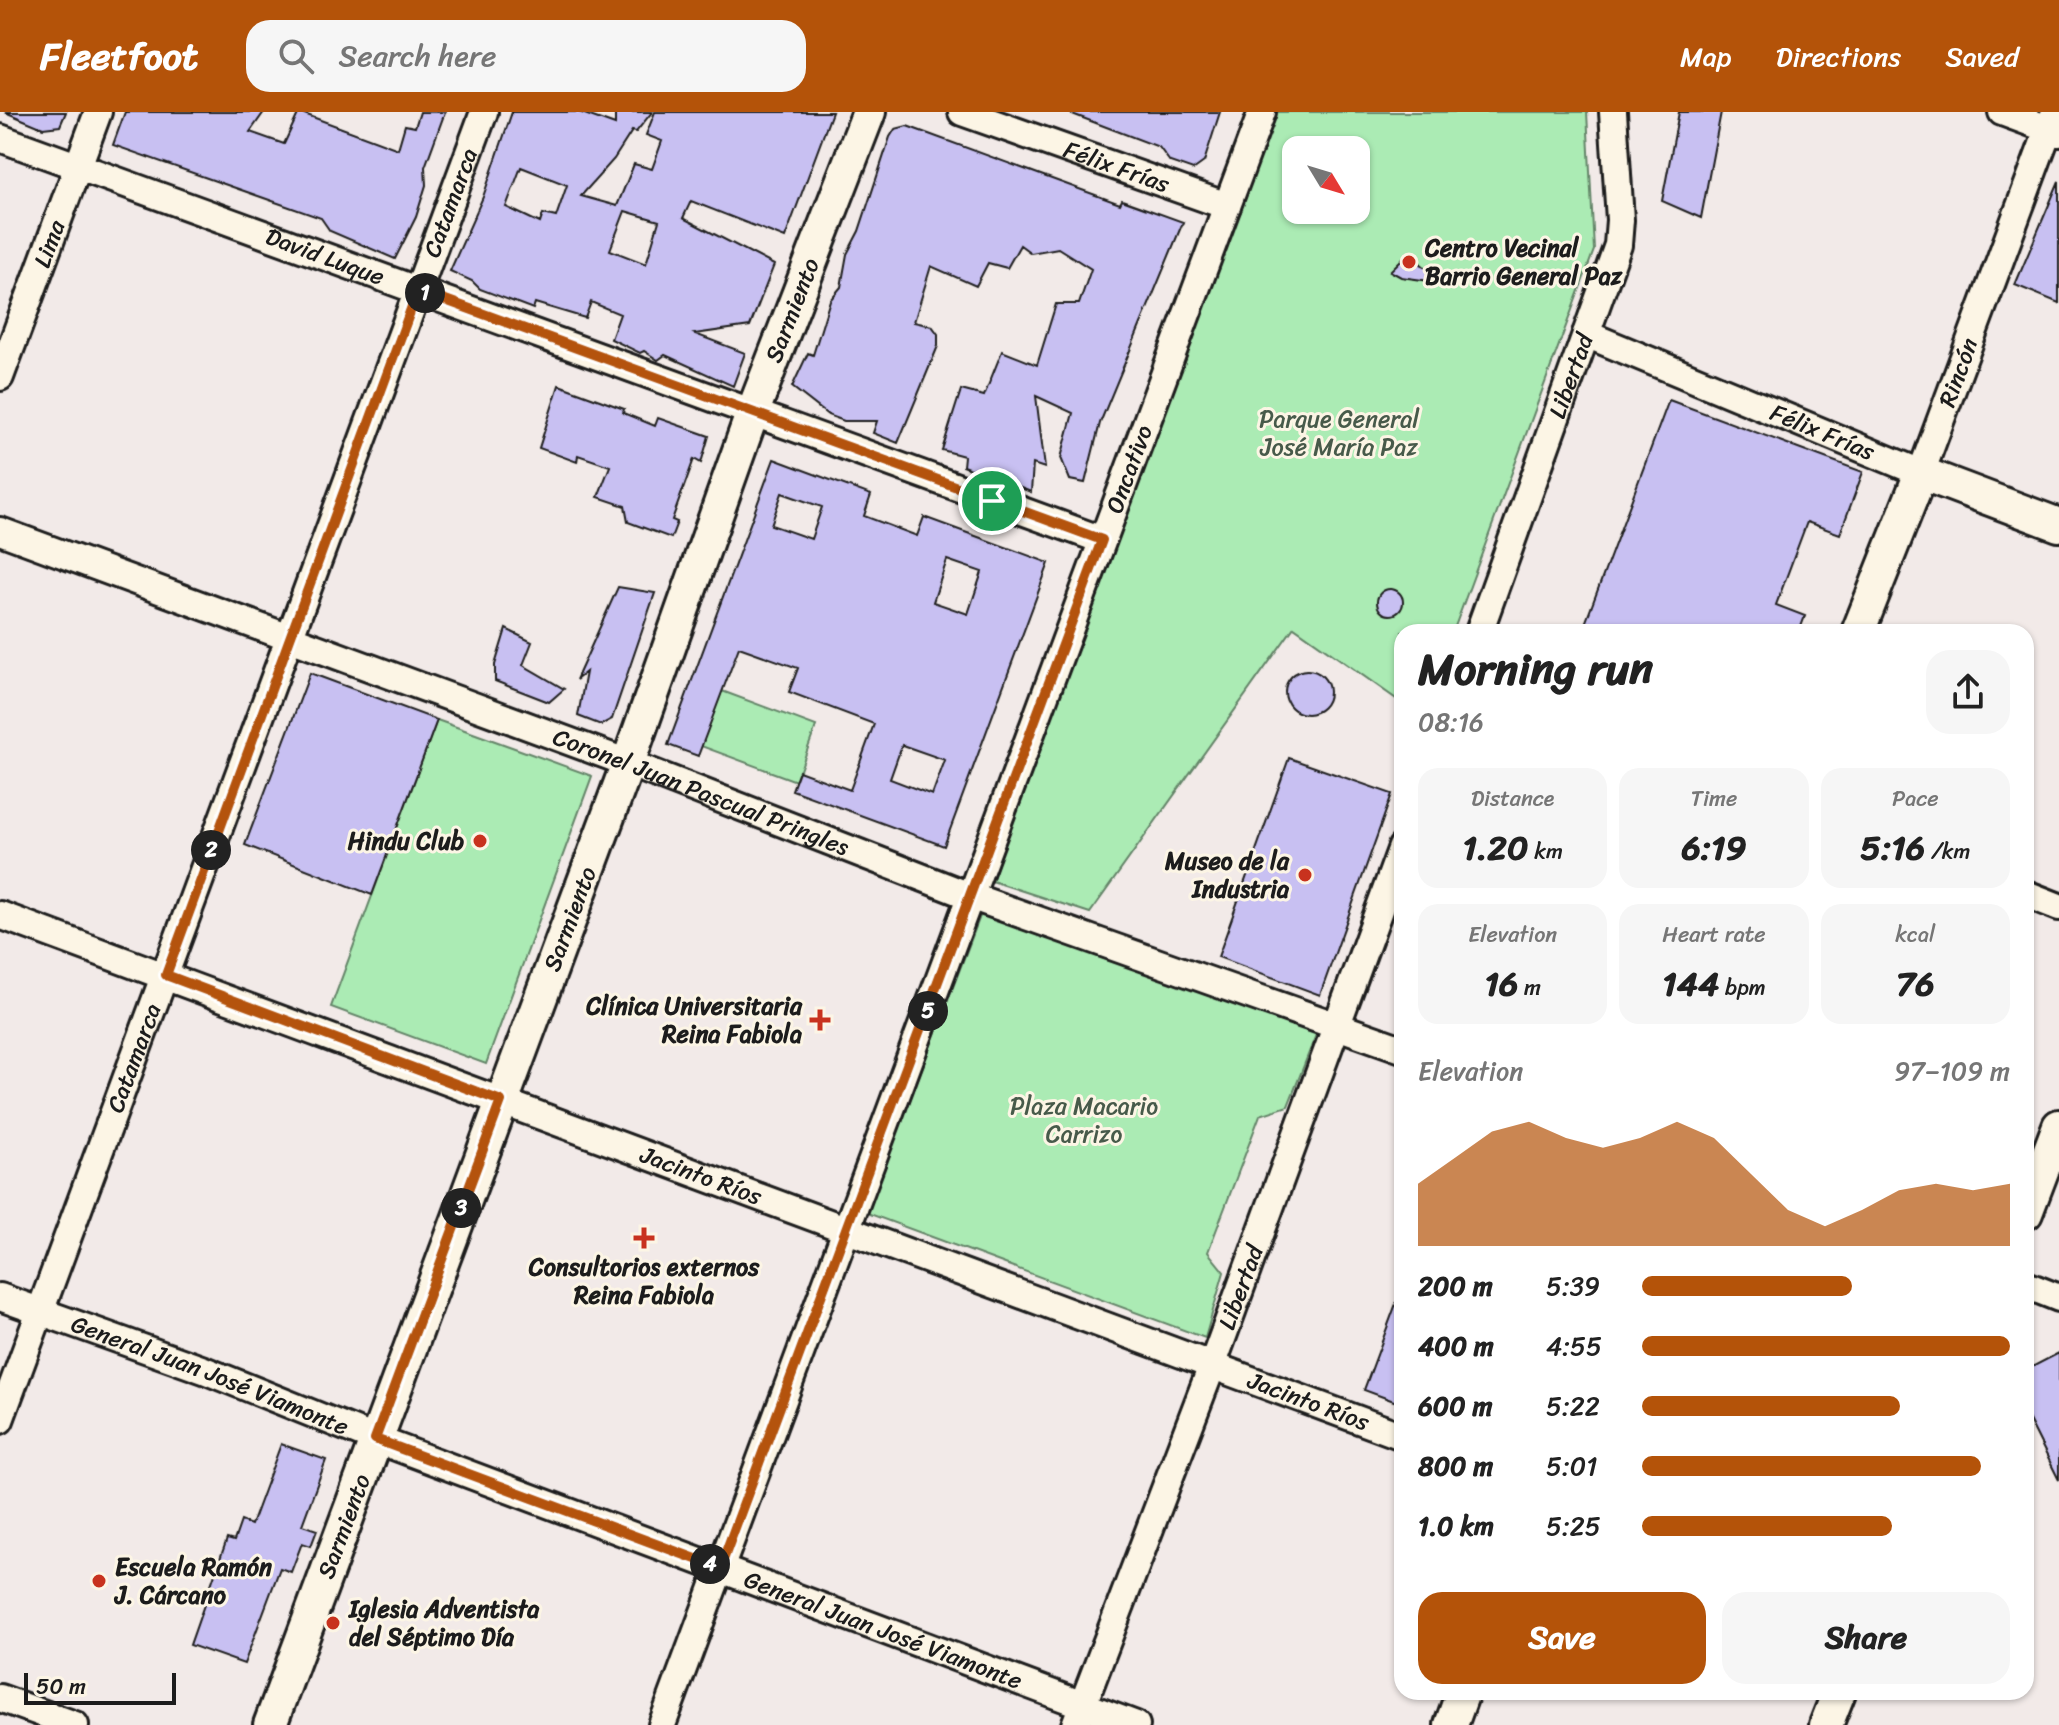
<!DOCTYPE html>
<html lang="en">
<head>
<meta charset="utf-8">
<style>
	body { margin:0; font-family:Sriracha,sans-serif; background:#f6f6f6; color:#222; height:100vh; display:flex; flex-direction:column; font-size:30px; white-space:nowrap }
	* { box-sizing:border-box; margin:0 }
	p { font-size:26px; color:#767676 }
	.icon { flex:none; width:44px; height:44px; fill:none; stroke:currentColor; stroke-width:2; stroke-linecap:round; stroke-linejoin:round }
	.map { position:relative; flex:1; overflow:hidden }
	.sheet { position:absolute; left:1394px; top:512px; width:640px; height:1076px; display:flex; flex-direction:column; background:#fff; border-radius:24px; box-shadow:0 2px 6px #0004 }
	.sheet>* { flex:none }
	.needle { width:52px; rotate:128deg }
	.buttons { position:absolute; left:1282px; top:24px; display:grid; gap:16px }
	.buttons a { display:grid; place-items:center; width:88px; height:88px; border-radius:16px; background:#fff; box-shadow:0 2px 6px #0004; font-size:40px }
	.scale { position:absolute; left:24px; bottom:20px; width:152px; box-sizing:border-box; padding-left:8px; border:4px solid #1c1c1c; border-top:0; font-size:22px; line-height:28px; white-space:nowrap; color:#1c1c1c; -webkit-text-stroke:6px #fcf5e5; paint-order:stroke }
	.pin { position:absolute; display:grid; place-items:center; width:68px; height:68px; color:#fff; margin:-34px; border:4px solid #fff; border-radius:50%; box-shadow:0 2px 8px #0007 }
	.km { position:absolute; width:40px; height:40px; margin:-20px; border-radius:50%; background:#222; color:#fff; font-size:22px; line-height:40px; text-align:center }
	.round { display:grid; place-items:center; flex:none; width:84px; height:84px; border-radius:24px; background:#f6f6f6 }
	.headline { display:flex; align-items:center; justify-content:space-between; height:136px; padding:0 24px }
	h1 { font-size:44px; font-weight:700; line-height:60px }
	.metrics { display:grid; grid-template-columns:repeat(3,1fr); gap:12px; height:136px; padding:8px 24px }
	.metrics div { display:grid; align-content:center; border-radius:20px; background:#f6f6f6; text-align:center }
	.metrics b { font-size:34px; font-weight:700 }
	.metrics small { font-size:22px; font-weight:400 }
	.metrics p { font-size:22px }
	.chart { height:224px; padding:16px 24px }
	.chart p { display:flex; justify-content:space-between }
	.chart svg { width:100%; height:144px; margin-top:8px; fill:#b45309; opacity:.7 }
	.action { display:flex; gap:16px; margin-top:auto; padding:16px 24px }
	.action a { flex:1; height:92px; border-radius:24px; background:#b45309; color:#fff; font-size:32px; font-weight:700; line-height:92px; text-align:center }
	.action a+a { background:#f6f6f6; color:#222 }
	ul { padding:0 24px; list-style:none; font-size:26px }
	li { display:grid; grid-template-columns:128px 96px 1fr; align-items:center; height:60px }
	li i { height:20px; border-radius:10px; background:#b45309 }
	header { display:flex; align-items:center; gap:48px; box-sizing:border-box; height:112px; padding:0 40px; background:#b45309; color:#fff }
	header strong { font-size:38px }
	nav { display:flex; gap:44px; margin-inline-start:auto; font-size:28px }
	.search { width:560px; height:72px; background:#f6f6f6; display:flex; align-items:center; gap:20px; box-sizing:border-box; padding:0 28px; border-radius:24px; color:#767676; font-size:30px }
	.map>svg:first-child { display:block }
</style>
</head>
<body>
<header>
<strong>Fleetfoot</strong>
<div class="search"><svg class="icon" aria-label="search" viewBox="0 0 24 24"><circle cx="10" cy="10" r="6"/><path d="M15 15l6 6"/></svg>Search here</div>
<nav><a>Map</a><a>Directions</a><a>Saved</a></nav>
</header>
<div class="map">
<svg width="2059" height="1613" viewBox="0 0 2059 1613">
	<rect width="100%" height="100%" fill="#f2eae8"/>
	<filter id="ink" filterUnits="userSpaceOnUse"><feTurbulence type="fractalNoise" baseFrequency=".0125" numOctaves="2"/><feDisplacementMap in="SourceGraphic" scale="16" xChannelSelector="R" yChannelSelector="G"/><feConvolveMatrix kernelMatrix="1 2 1 2 8 2 1 2 1" color-interpolation-filters="sRGB"/></filter>
	<g filter="url(#ink)">
		<path fill="#abebb4" stroke="#648468" stroke-width="2" fill-rule="evenodd" d="M1271,0H1587L1594,138L1453,520H1402V591L1294,515L1090,801L992,769L1104,445ZM1296,38H1356V98H1296Z
			M722,579L816,614L796,669L701,634Z
			M437,608L592,664L486,952L331,895Z
			M982,799L1317,920L1288,994L1260,1003L1208,1140L1224,1160L1205,1226L867,1101Z"/>
		<path fill="#c8c0f2" stroke="#1c1c1c" stroke-width="2" fill-rule="evenodd" d="M5,0H66L60,14L43,16Z
			M125,0H264L250,20L284,32L299,0L398,37L405,13L415,15L420,0H445L425,55L426,73L416,105L395,147L330,119L321,106L113,33Z
			M512,0H579L615,13V0H652L636,20L632,19L614,47L581,84L617,94L634,52L652,57L662,29L646,23L655,0H832L785,126L691,89L683,106L774,153L750,214L695,222L745,241L733,274L665,243L658,248L644,239L640,241L611,227L620,202L591,190L585,206L535,191L533,197L480,177L472,169L450,159L483,85ZM521,55L567,73L556,105L543,102L540,111L506,95ZM625,99L659,109L646,152L610,138Z
			M1067,0H1220L1204,50L1193,58L1170,50L1159,35Z
			M1679,0H1721L1701,106L1662,89Z
			M907,14L1120,92L1122,88L1183,110L1100,311L1085,371L1070,368L1061,346L1073,301L1036,284L1045,356L1033,352L1031,380L963,354L964,344L942,338L961,278L984,284L1002,239L1037,253L1056,192H1079L1091,157L1058,136L1031,141L1020,133L1007,156L988,151L976,174L931,154L914,210L932,214L938,222V234L898,331L873,321L877,309H844L828,303L792,275L808,241L813,243L830,188L841,175L847,142L859,119L890,25L895,17Z
			M2059,69V191L2015,173Z
			M1408,141L1444,171L1401,165L1390,159Z
			M559,273L624,297L623,301L655,314L658,306L709,324L701,351L694,347L672,408L677,410L671,426L628,410L625,394L598,385L610,354L578,343L577,350L539,336Z
			M1669,288L1863,360L1840,422L1807,410L1776,493L1805,504L1799,520H1582Z
			M774,347L871,383L864,404L917,424L924,405L1049,451L944,734L792,678L799,659L850,678L874,612L789,580L798,556L739,535L698,644L668,633ZM782,381L822,395L811,427L771,413ZM947,448L982,460L968,502L933,490ZM902,633L945,648L932,683L890,667Z
			M618,475L655,481L612,607L601,613L578,604L586,560L576,568Z
			M1377 490a13 13 0 1 1 26 0a13 13 0 1 1-26 0Z
			M506,517L532,530L523,553L564,577L549,590L495,569V553Z
			M1285 580a22 22 0 1 1 44 0a22 22 0 1 1-44 0Z
			M310,561L437,608L372,783L245,733Z
			M1289,646L1392,682L1320,883L1218,845Z
			M1400,1181L1402,1182V1292L1364,1278Z
			M2059,1241V1368L2026,1302V1258Z
			M281,1332L326,1348L302,1413L317,1418L311,1434L302,1431L291,1460L280,1456L244,1552L190,1533L227,1427L234,1429L241,1409L251,1413Z"/>
		<g fill="none" stroke-linecap="round" stroke-linejoin="round">
			<g stroke="#1c1c1c" stroke-width="32">
				<g id="minor">
					<path id="s1" d="M962,0L1227,94"/>
					<path d="M2002,0L2059,21"/>
					<path id="s2" d="M0,26L1102,428"/>
					<path id="s3" d="M1586,222L1921,361L2055,0"/>
					<path id="s4" d="M0,265L98,0"/>
					<path id="s5" d="M0,419L628,651L970,784L1402,937"/>
					<path id="s6" d="M1479,520L1618,133L1620,108L1613,0"/>
					<path d="M2026,782L2059,795"/>
					<path id="s7" d="M0,803L1402,1324"/>
					<path d="M2026,1173L2059,1186"/>
					<path id="s8" d="M0,1185L204,1258L375,1327L1136,1613"/>
					<path id="s9" d="M0,1308L484,0"/>
					<path d="M0,1586L75,1613"/>
					<path id="s10" d="M662,1613L1262,0"/>
					<path id="s11" d="M1075,1613L1212,1254L1402,735"/>
				</g>
			</g>
			<g stroke="#1c1c1c" stroke-width="38">
				<g id="major">
					<path d="M1858,520L1921,361L2059,413"/>
					<path d="M2026,1101L2059,1014"/>
					<path id="s12" d="M270,1613L628,651L752,302L869,0"/>
					<path d="M1451,1613L1463,1580"/>
					<path d="M1826,1613L1839,1580"/>
				</g>
			</g>
			<use href="#minor" stroke="#fcf5e5" stroke-width="26"/>
			<use href="#major" stroke="#fcf5e5" stroke-width="32"/>
		</g>
	</g>
	<g fill="none" stroke-linecap="round" stroke-linejoin="round" filter="url(#ink)">
		<g stroke="#fff" stroke-width="16">
			<path id="route" d="M418,178L1102,428L720,1456L375,1327L501,989L166,863Z"/>
		</g>
		<use href="#route" stroke="#b45309" stroke-width="10"/>
	</g>
	<g fill="#c8321e" stroke="#fcf5e5" stroke-width="3">
		<circle cx="1409" cy="150" r="8"/>
		<circle cx="480" cy="729" r="8"/>
		<circle cx="1305" cy="763" r="8"/>
		<path d="M816 896h8v8h8v8h-8v8h-8v-8h-8v-8h8z"/>
		<path d="M640 1114h8v8h8v8h-8v8h-8v-8h-8v-8h8z"/>
		<circle cx="99" cy="1469" r="8"/>
		<circle cx="333" cy="1511" r="8"/>
	</g>
	<g text-anchor="middle" stroke-width="6" stroke-linejoin="round" paint-order="stroke">
		<g font-size="24" fill="#1c1c1c" stroke="#fcf5e5">
			<text dy="8" stroke="none"><textPath href="#s1" startOffset="164">Félix Frías</textPath></text>
			<text dy="8" stroke="none"><textPath href="#s9" startOffset="1298">Catamarca</textPath></text>
			<text dy="8" stroke="none"><textPath href="#s4" startOffset="142">Lima</textPath></text>
			<text dy="8" stroke="none"><textPath href="#s2" startOffset="346">David Luque</textPath></text>
			<text dy="8" stroke="none"><textPath href="#s12" startOffset="1508">Sarmiento</textPath></text>
			<text dy="8" stroke="none"><textPath href="#s3" startOffset="470">Rincón</textPath></text>
			<text dy="8" stroke="none"><textPath href="#s6" startOffset="272">Libertad</textPath></text>
			<text dy="8" stroke="none"><textPath href="#s3" startOffset="256">Félix Frías</textPath></text>
			<text dy="8" stroke="none"><textPath href="#s10" startOffset="1340">Oncativo</textPath></text>
			<text dy="8" stroke="none"><textPath href="#s5" startOffset="748">Coronel Juan Pascual Pringles</textPath></text>
			<text dy="8" stroke="none"><textPath href="#s12" startOffset="860">Sarmiento</textPath></text>
			<text dy="8" stroke="none"><textPath href="#s9" startOffset="386">Catamarca</textPath></text>
			<text dy="8" stroke="none"><textPath href="#s7" startOffset="748">Jacinto Ríos</textPath></text>
			<text dy="8" stroke="none"><textPath href="#s11" startOffset="468">Libertad</textPath></text>
			<text dy="8" stroke="none"><textPath href="#s8" startOffset="224">General Juan José Viamonte</textPath></text>
			<text dy="8" stroke="none"><textPath href="#s7" startOffset="1396">Jacinto Ríos</textPath></text>
			<text dy="8" stroke="none"><textPath href="#s12" startOffset="212">Sarmiento</textPath></text>
			<text dy="8" stroke="none"><textPath href="#s8" startOffset="944">General Juan José Viamonte</textPath></text>
		</g>
		<g font-size="24" font-weight="bold" fill="#1c1c1c" stroke="#fcf5e5" text-anchor="start">
			<text x="1425" y="144">Centro Vecinal<tspan x="1425" dy="28">Barrio General Paz</tspan></text>
			<text x="464" y="737" text-anchor="end">Hindu Club</text>
			<text x="1289" y="757" text-anchor="end">Museo de la<tspan x="1289" dy="28">Industria</tspan></text>
			<text x="802" y="902" text-anchor="end">Clínica Universitaria<tspan x="802" dy="28">Reina Fabiola</tspan></text>
			<text x="644" y="1163" text-anchor="middle">Consultorios externos<tspan x="644" dy="28">Reina Fabiola</tspan></text>
			<text x="115" y="1463">Escuela Ramón<tspan x="115" dy="28">J. Cárcano</tspan></text>
			<text x="349" y="1505">Iglesia Adventista<tspan x="349" dy="28">del Séptimo Día</tspan></text>
		</g>
		<g font-size="24" fill="#475a4a" stroke="#fcf5e5">
			<text x="1339" y="315">Parque General<tspan x="1339" dy="28">José María Paz</tspan></text>
			<text x="1084" y="1002">Plaza Macario<tspan x="1084" dy="28">Carrizo</tspan></text>
		</g>
	</g>
</svg>
<div class="buttons">
<a><svg class="needle" viewBox="-14 -14 28 28"><path d="M0-13l5 13h-10z" fill="#e53935"/><path d="M0 13l5-13h-10z" fill="#767676"/></svg></a>
</div>
<div class="scale">50 m</div>
<div class="pin" style="left:992px;top:389px;background:#1e9e55"><svg class="icon" aria-label="arrive" viewBox="0 0 24 24"><path d="M6 21V4h12l-3 4 3 4H6"/></svg></div>
<b class="km" style="left:425px;top:181px">1</b>
<b class="km" style="left:211px;top:738px">2</b>
<b class="km" style="left:461px;top:1096px">3</b>
<b class="km" style="left:710px;top:1452px">4</b>
<b class="km" style="left:928px;top:899px">5</b>
<section class="sheet">
<div class="headline"><div><h1>Morning run</h1><p>08:16</p></div><a class="round"><svg class="icon" aria-label="share" viewBox="0 0 24 24"><path d="M12 15V3M7 8l5-5 5 5M5 13v7h14v-7"/></svg></a></div>
<div class="metrics">
<div><p>Distance</p><b>1.20<small> km</small></b></div>
<div><p>Time</p><b>6:19</b></div>
<div><p>Pace</p><b>5:16<small> /km</small></b></div>
</div>
<div class="metrics">
<div><p>Elevation</p><b>16<small> m</small></b></div>
<div><p>Heart rate</p><b>144<small> bpm</small></b></div>
<div><p>kcal</p><b>76</b></div>
</div>
<div class="chart"><p><span>Elevation</span>97–109 m</p>
<svg viewBox="0 0 160 44" preserveAspectRatio="none"><path d="M0 44V25L10 17L20 9L30 6L40 11L50 14L60 11L70 6L80 11L90 22L100 33L110 38L120 33L130 27L140 25L150 27L160 25V44z"/></svg>
</div>
<ul>
<li><b>200 m</b>5:39<i style="width:57%"></i></li>
<li><b>400 m</b>4:55<i style="width:100%"></i></li>
<li><b>600 m</b>5:22<i style="width:70%"></i></li>
<li><b>800 m</b>5:01<i style="width:92%"></i></li>
<li><b>1.0 km</b>5:25<i style="width:68%"></i></li>
</ul>
<div class="action"><a>Save</a><a>Share</a></div>
</section>
</div>
</body>
</html>
